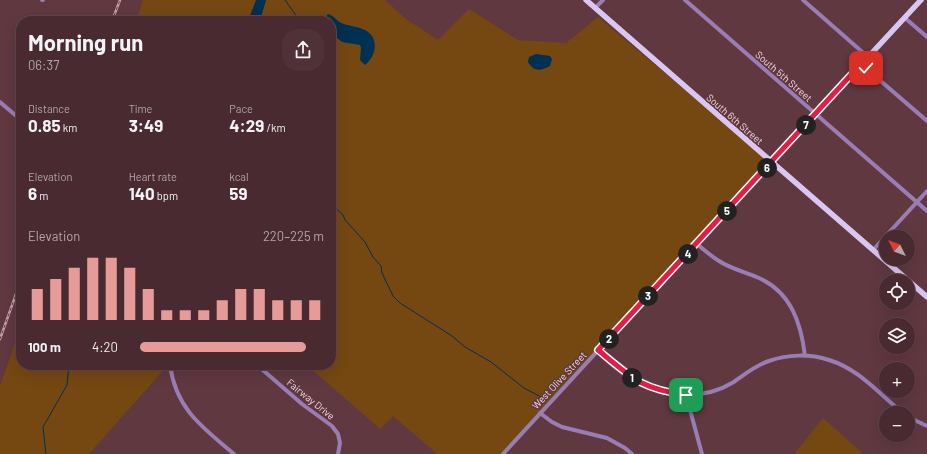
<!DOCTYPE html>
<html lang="en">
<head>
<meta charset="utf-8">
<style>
	body { margin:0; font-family:Barlow,sans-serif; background:#4f3238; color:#f1f3f6; height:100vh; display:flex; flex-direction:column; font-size:15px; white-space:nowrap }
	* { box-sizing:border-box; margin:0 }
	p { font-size:13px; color:#b1a7ab }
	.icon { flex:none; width:22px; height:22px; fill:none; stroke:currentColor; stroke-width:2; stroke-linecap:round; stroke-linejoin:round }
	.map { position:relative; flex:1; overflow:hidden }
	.drawer { position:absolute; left:16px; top:16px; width:320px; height:354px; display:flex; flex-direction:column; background:#482a30; border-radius:16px; box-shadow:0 4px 16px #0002,0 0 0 1px #60464c }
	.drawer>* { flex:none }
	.needle { width:26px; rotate:312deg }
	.buttons { position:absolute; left:879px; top:230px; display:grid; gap:8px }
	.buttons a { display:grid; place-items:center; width:36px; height:36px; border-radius:50%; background:#482a30; box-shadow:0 4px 16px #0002,0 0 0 1px #60464c; font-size:20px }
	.pin { position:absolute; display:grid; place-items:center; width:34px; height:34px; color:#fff; margin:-17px; border-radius:8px; box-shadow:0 2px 6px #0006 }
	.km { position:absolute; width:20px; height:20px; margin:-10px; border-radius:50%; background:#222; color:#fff; font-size:11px; line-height:20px; text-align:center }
	.round { display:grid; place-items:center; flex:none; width:42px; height:42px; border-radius:16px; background:#4f3238 }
	.headline { display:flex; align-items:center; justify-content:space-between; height:68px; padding:0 12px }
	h1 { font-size:22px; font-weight:700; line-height:30px }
	.metrics { display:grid; grid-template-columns:repeat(3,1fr); gap:6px; height:68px; padding:4px 12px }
	.metrics div { display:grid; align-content:center }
	.metrics b { font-size:17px; font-weight:700 }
	.metrics small { font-size:11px; font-weight:400 }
	.metrics p { font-size:11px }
	.chart { height:112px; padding:8px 12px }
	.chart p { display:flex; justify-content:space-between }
	.chart svg { width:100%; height:72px; margin-top:4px; stroke:#e69b98; stroke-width:6 }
	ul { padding:0 12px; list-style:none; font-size:13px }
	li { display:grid; grid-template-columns:64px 48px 1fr; align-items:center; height:30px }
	li i { height:10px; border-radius:5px; background:#e69b98 }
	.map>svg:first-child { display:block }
</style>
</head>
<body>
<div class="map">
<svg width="927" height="454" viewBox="0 0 927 454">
	<rect width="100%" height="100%" fill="#603840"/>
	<path fill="#754812" d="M143,0H385L406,19L438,40L469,9L518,40L566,43L598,17L771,162L502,454H437L393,416L380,429L307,365H331V21H136Z
		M21,327V365H136V370L152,365L167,366L89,454H0V386Z
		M823,418L862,453L861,454H794Z"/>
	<path fill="#003052" d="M256,0H266L260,21H248Z
		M328,14C335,16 338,23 344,24C350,26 359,27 365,30C380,38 376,56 365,65L360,60L361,48L360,45L342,42L331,33V21H322Z
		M536,54L550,56L552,59L550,66C540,71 534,72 528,62L529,57Z"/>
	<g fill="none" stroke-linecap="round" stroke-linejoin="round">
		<path stroke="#003052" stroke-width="1" d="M285,0L300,21
			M331,204L343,215L345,220L365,242L373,257L381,266L382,273L393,296L400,303L452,336L465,347L491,362L524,388L541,397
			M46,454L43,427L67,385L69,365"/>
		<path stroke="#987eb5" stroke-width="4" d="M42,0H43
			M685,0L927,211
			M803,0L868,57
			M595,8L603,0
			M905,18L927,37
			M861,64L927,121
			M0,102L21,120
			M697,244C704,250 711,256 719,261C731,269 746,272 759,278C791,292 801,323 805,356
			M873,250L927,191
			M598,350C612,362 625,375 642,384C668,398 706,399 732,383C744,375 756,365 769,361C788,354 810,354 829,360C859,369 879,394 903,413
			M170,365C176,409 202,427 234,454
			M257,365L302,404L332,426L338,434L340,443L338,454
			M686,395L702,454
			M540,413L552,422L562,427L607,438L625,448L632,454
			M908,417L927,426
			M503,454L771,162"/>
		<path stroke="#dac6f2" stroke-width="5.5" d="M586,0L927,297
			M771,162L921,0"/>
		<g stroke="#c1a2a8" stroke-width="2.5">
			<path id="rail" d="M112,21L120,0
				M0,339L21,280"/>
		</g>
		<use href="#rail" stroke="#603840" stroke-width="1" stroke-dasharray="3" stroke-linecap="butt"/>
	</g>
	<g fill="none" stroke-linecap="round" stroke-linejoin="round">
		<g stroke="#fff" stroke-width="8">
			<path id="route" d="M686,395C641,389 632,378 598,350L861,64L866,68"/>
		</g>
		<use href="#route" stroke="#e11d48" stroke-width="5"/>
	</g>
	<g text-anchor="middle" stroke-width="3" stroke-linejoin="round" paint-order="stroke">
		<g font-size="10" fill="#f3d9dd" stroke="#603840">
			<text transform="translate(784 76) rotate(41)" y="4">South 5th Street</text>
			<text transform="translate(735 119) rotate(41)" y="4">South 6th Street</text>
			<text transform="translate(559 380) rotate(-47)" y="4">West Olive Street</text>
			<text transform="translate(311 399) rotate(39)" y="4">Fairway Drive</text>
		</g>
	</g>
</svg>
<div class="buttons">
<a><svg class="needle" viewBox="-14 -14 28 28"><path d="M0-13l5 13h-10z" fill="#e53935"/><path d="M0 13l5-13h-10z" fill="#b1a7ab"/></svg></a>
<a><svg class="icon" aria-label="locate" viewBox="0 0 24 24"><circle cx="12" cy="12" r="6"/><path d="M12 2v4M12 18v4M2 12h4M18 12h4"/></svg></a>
<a><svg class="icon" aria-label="layers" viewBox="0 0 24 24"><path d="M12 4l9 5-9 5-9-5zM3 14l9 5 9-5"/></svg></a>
<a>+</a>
<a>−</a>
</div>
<div class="pin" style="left:686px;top:395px;background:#1e9e55"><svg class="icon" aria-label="arrive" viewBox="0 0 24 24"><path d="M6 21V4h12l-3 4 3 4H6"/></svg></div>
<div class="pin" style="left:866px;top:68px;background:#d93025"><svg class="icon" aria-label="check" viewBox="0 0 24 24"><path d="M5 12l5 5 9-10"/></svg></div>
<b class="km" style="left:632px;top:378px">1</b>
<b class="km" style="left:609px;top:339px">2</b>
<b class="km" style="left:648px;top:296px">3</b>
<b class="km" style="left:688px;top:254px">4</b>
<b class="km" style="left:727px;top:211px">5</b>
<b class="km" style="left:767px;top:168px">6</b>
<b class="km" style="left:806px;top:125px">7</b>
<section class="drawer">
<div class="headline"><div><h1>Morning run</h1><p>06:37</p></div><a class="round"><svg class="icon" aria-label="share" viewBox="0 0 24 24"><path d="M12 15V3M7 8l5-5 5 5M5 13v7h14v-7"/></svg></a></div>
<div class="metrics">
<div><p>Distance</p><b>0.85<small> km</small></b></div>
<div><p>Time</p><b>3:49</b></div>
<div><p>Pace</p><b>4:29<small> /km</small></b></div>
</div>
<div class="metrics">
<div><p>Elevation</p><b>6<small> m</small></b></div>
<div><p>Heart rate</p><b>140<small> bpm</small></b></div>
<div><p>kcal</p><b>59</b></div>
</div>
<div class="chart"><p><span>Elevation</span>220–225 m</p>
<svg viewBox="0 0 160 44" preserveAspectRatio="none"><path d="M5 44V25M15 44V19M25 44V12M35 44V6M45 44V6M55 44V12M65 44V25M75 44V38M85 44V38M95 44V38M105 44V32M115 44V25M125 44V25M135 44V32M145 44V32M155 44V32"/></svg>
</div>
<ul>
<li><b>100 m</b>4:20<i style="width:90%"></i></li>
</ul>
</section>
</div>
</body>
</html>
